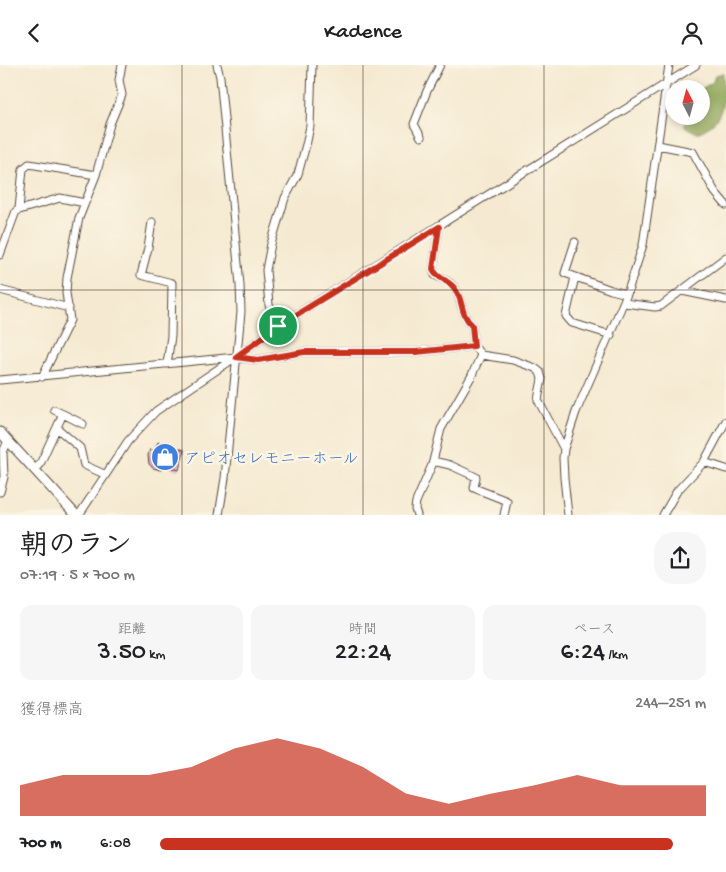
<!DOCTYPE html>
<html lang="ja">
<head>
<meta charset="utf-8">
<style>
	body { margin:0; font-family:"Gochi Hand","Klee One",sans-serif; background:#f6f6f6; color:#202124; height:100vh; display:flex; flex-direction:column; font-size:19px; white-space:nowrap }
	* { box-sizing:border-box; margin:0 }
	p { font-size:16px; color:#757577 }
	.icon { flex:none; width:28px; height:28px; fill:none; stroke:currentColor; stroke-width:2; stroke-linecap:round; stroke-linejoin:round }
	.map { position:relative; height:450px; overflow:hidden }
	.drawer { display:flex; flex-direction:column; background:#fff; flex:1 }
	.drawer>* { flex:none }
	.needle { width:32px; rotate:354deg }
	.controls { position:absolute; left:665px; top:15px; display:grid; gap:10px }
	.controls a { display:grid; place-items:center; width:45px; height:45px; border-radius:50%; background:#fff; box-shadow:0 2px 8px #0003; font-size:25px }
	.pin { position:absolute; display:grid; place-items:center; width:42px; height:42px; color:#fff; margin:-21px; border:2px solid #fff; border-radius:50%; box-shadow:0 1px 5px #0007 }
	.round { display:grid; place-items:center; flex:none; width:52px; height:52px; border-radius:20px; background:#f6f6f6 }
	.summary { display:flex; align-items:center; justify-content:space-between; height:85px; padding:0 20px }
	h1 { font-size:28px; font-weight:600; line-height:38px }
	.metrics { display:grid; grid-template-columns:repeat(3,1fr); gap:8px; height:85px; padding:5px 20px }
	.metrics div { display:grid; align-content:center; border-radius:12px; background:#f6f6f6; text-align:center }
	.metrics b { font-size:25px; font-weight:600 }
	.metrics small { font-size:14px; font-weight:400 }
	.metrics p { font-size:14px }
	.chart { height:140px; padding:10px 20px }
	.chart p { display:flex; justify-content:space-between }
	.chart svg { width:100%; height:90px; margin-top:5px; fill:#c8321e; opacity:.7 }
	ul { padding:0 20px; list-style:none; font-size:16px }
	li { display:grid; grid-template-columns:80px 60px 1fr; align-items:center; height:38px }
	li i { height:12px; border-radius:6px; background:#c8321e }
	header { display:flex; justify-content:space-between; align-items:center; height:65px; padding:0 20px; background:#fff; font-size:22px; font-weight:600 }
	.map>svg:first-child { display:block }
</style>
</head>
<body>
<header><svg class="icon" aria-label="back" viewBox="0 0 24 24"><path d="M15 5l-7 7 7 7"/></svg>Kadence<svg class="icon" aria-label="person" viewBox="0 0 24 24"><circle cx="12" cy="8" r="4"/><path d="M4 21q1-7 8-7t8 7"/></svg></header>
<div class="map">
<svg width="726" height="450" viewBox="0 0 726 450">
	<rect width="100%" height="100%" fill="#fcf5e5"/>
	<filter id="ink" filterUnits="userSpaceOnUse"><feTurbulence type="fractalNoise" baseFrequency=".02" numOctaves="2"/><feDisplacementMap in="SourceGraphic" scale="10" xChannelSelector="R" yChannelSelector="G"/><feConvolveMatrix kernelMatrix="1 2 1 2 8 2 1 2 1" color-interpolation-filters="sRGB"/></filter>
	<filter id="wash" filterUnits="userSpaceOnUse"><feTurbulence type="fractalNoise" baseFrequency=".0096" numOctaves="4" result="noise"/><feDisplacementMap in="SourceGraphic" scale="20" xChannelSelector="R" yChannelSelector="G"/><feGaussianBlur stdDeviation="1.12" result="paint"/><feColorMatrix in="noise" values="0 0 0 0 0 0 0 0 0 0 0 0 0 0 0 0 0 1.4 0 .05"/><feComposite in="paint" operator="in"/></filter>
	<g filter="url(#wash)">
		<rect width="100%" height="100%" fill="#f5ead1"/>
		<path fill="#8ea658" stroke="#64683b" d="M723,8C724,35 726,57 697,68L684,61L687,51H701V24L713,17L715,10Z"/>
		<g id="blocks">
			<path fill="#d395b6" d="M158,377L184,385L179,405L163,400L161,405L153,403L149,399L148,390L150,384L155,386Z"/>
		</g>
	</g>
	<g filter="url(#ink)">
		<use href="#blocks" fill-opacity="0" stroke="#574739" stroke-width="1"/>
		<g fill="none" stroke-linecap="round" stroke-linejoin="round">
			<g stroke="#574739" stroke-width="9">
				<path id="minor" d="M217,0L220,12L240,220L241,247L225,413L219,450
					M421,72L414,59L427,26L440,0
					M658,80L693,87L715,127L726,140
					M19,144L23,104L29,99L96,110
					M152,157L148,183L141,210L172,218L171,271L167,299
					M439,161L433,204L435,210C440,213 446,215 450,218C463,228 458,247 472,260L474,281L481,290L513,295L535,303L540,307L542,314L538,335L564,384
					M575,177L565,208L611,225L627,229
					M0,190L16,146L60,133L85,138
					M575,212L566,251L572,258L611,270
					M0,225L69,243
					M682,226L726,235
					M624,238L655,242L661,241L726,192
					M278,261L269,240L266,205L271,179L285,133L298,109L307,76L310,61L312,0
					M42,312L70,255L66,228L67,213L79,153L96,110L110,59L122,30L119,15L122,0
					M0,315L236,292L257,295L304,287H416L474,281
					M54,345L63,349
					M57,363L80,383L84,400L104,409
					M433,396L450,400L476,412L474,423L507,436L504,450
					M704,397L726,356
					M35,405L41,397L63,349L83,359
					M0,427L4,412L3,387L8,376
					M79,450L128,376L156,346L236,292L278,261L696,0
					M417,450L415,444L416,437L432,400L441,364L471,312L481,290
					M568,450L564,413L563,393L564,384L576,347L627,229L643,180L669,0
					M663,450L677,426L704,397L726,404"/>
			</g>
			<g stroke="#574739" stroke-width="11">
				<path id="major" d="M0,367L76,450"/>
			</g>
			<use href="#minor" stroke="#fff" stroke-width="7"/>
			<use href="#major" stroke="#fff" stroke-width="9"/>
		</g>
	</g>
	<g fill="none" stroke-linecap="round" stroke-linejoin="round" filter="url(#ink)">
		<g stroke="#fff" stroke-width="10">
			<path id="route" d="M439,162L433,204C437,214 449,215 455,224C464,236 459,248 472,260L474,281L416,287H304L258,295L236,292L278,261Z"/>
		</g>
		<use href="#route" stroke="#c8321e" stroke-width="6"/>
	</g>
	<path fill="none" stroke="#3b2a1e" stroke-width="1" stroke-opacity="0.55" d="M182,0V450M363,0V450M544,0V450M0,225H726"/>
	<defs>
		<g id="shop-disc" transform="scale(1.4375)"><circle r="9.5" fill="#3f7fe0" stroke="#fcf5e5"/><path d="M-5-2.5h2.3a2.7 3.5 0 0 1 5.4 0H5L5.5 6h-11ZM-1.5-2.5h3a1.5 2.3 0 0 0-3 0Z" fill="#fff"/></g>
	</defs>
	<g fill-rule="evenodd">
		<use href="#shop-disc" x="165" y="392"/>
	</g>
	<g text-anchor="middle" stroke-width="5" stroke-linejoin="round" paint-order="stroke">
		<g font-size="16" fill="#366cbe" stroke="#fcf5e5" text-anchor="start">
			<text x="184" y="398">アピオセレモニーホール</text>
		</g>
	</g>
</svg>
<div class="controls">
<a><svg class="needle" viewBox="-14 -14 28 28"><path d="M0-13l5 13h-10z" fill="#e53935"/><path d="M0 13l5-13h-10z" fill="#757577"/></svg></a>
</div>
<div class="pin" style="left:278px;top:261px;background:#1e9e55"><svg class="icon" aria-label="arrive" viewBox="0 0 24 24"><path d="M6 21V4h12l-3 4 3 4H6"/></svg></div>
</div>
<section class="drawer">
<div class="summary"><div><h1>朝のラン</h1><p>07:19 · 5 × 700 m</p></div><a class="round"><svg class="icon" aria-label="share" viewBox="0 0 24 24"><path d="M12 15V3M7 8l5-5 5 5M5 13v7h14v-7"/></svg></a></div>
<div class="metrics">
<div><p>距離</p><b>3.50<small> km</small></b></div>
<div><p>時間</p><b>22:24</b></div>
<div><p>ペース</p><b>6:24<small> /km</small></b></div>
</div>
<div class="chart"><p><span>獲得標高</span>244–251 m</p>
<svg viewBox="0 0 160 44" preserveAspectRatio="none"><path d="M0 44V29L10 24L20 24L30 24L40 20L50 11L60 6L70 11L80 20L90 33L100 38L110 33L120 29L130 24L140 29L150 29L160 29V44z"/></svg>
</div>
<ul>
<li><b>700 m</b>6:08<i style="width:94%"></i></li>
</ul>
</section>
</body>
</html>
